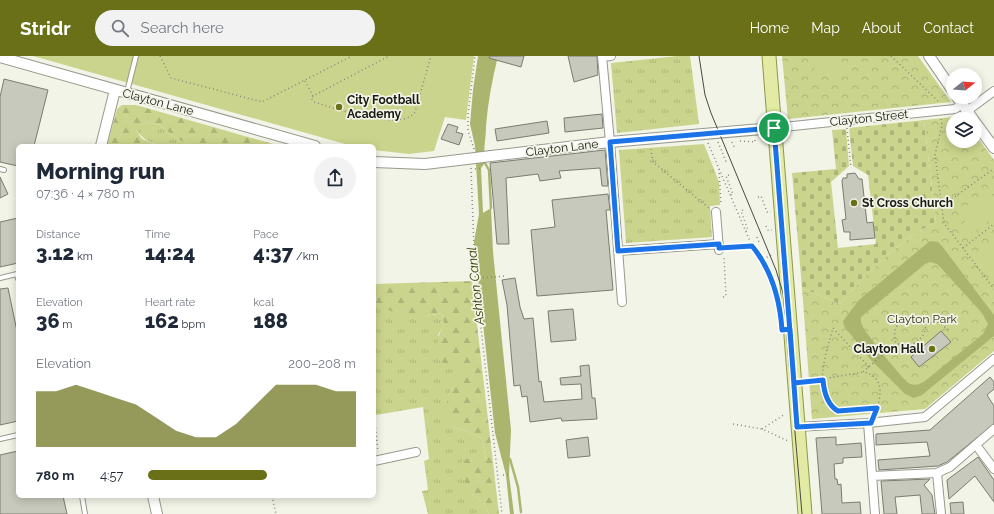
<!DOCTYPE html>
<html lang="en">
<head>
<meta charset="utf-8">
<style>
	body { margin:0; font-family:Raleway,sans-serif; background:#f2f2f3; color:#1f2937; height:100vh; display:flex; flex-direction:column; font-size:15px; white-space:nowrap }
	* { box-sizing:border-box; margin:0 }
	p { font-size:13px; color:#747a83 }
	.icon { flex:none; width:22px; height:22px; fill:none; stroke:currentColor; stroke-width:2; stroke-linecap:round; stroke-linejoin:round }
	.map { position:relative; flex:1; overflow:hidden }
	.side { position:absolute; left:16px; top:88px; width:360px; height:354px; display:flex; flex-direction:column; background:#fff; border-radius:6px; box-shadow:0 2px 10px #0003 }
	.side>* { flex:none }
	.needle { width:26px; rotate:73deg }
	.tools { position:absolute; left:946px; top:12px; display:grid; gap:8px }
	.tools a { display:grid; place-items:center; width:36px; height:36px; border-radius:50%; background:#fff; box-shadow:0 2px 10px #0003; font-size:20px }
	.pin { position:absolute; display:grid; place-items:center; width:34px; height:34px; color:#fff; margin:-17px; border:2px solid #fff; border-radius:50%; box-shadow:0 1px 4px #0007 }
	.round { display:grid; place-items:center; flex:none; width:42px; height:42px; border-radius:21px; background:#f2f2f3 }
	.head { display:flex; align-items:center; justify-content:space-between; height:68px; padding:0 20px }
	h1 { font-size:22px; font-weight:800; line-height:30px }
	.figures { display:grid; grid-template-columns:repeat(3,1fr); gap:6px; height:68px; padding:4px 20px }
	.figures div { display:grid; align-content:center }
	.figures b { font-size:20px; font-weight:800 }
	.figures small { font-size:11px; font-weight:400 }
	.figures p { font-size:11px }
	.chart { height:112px; padding:8px 20px }
	.chart p { display:flex; justify-content:space-between }
	.chart svg { width:100%; height:72px; margin-top:4px; fill:#697017; opacity:.7 }
	ul { padding:0 20px; list-style:none; font-size:13px }
	li { display:grid; grid-template-columns:64px 48px 1fr; align-items:center; height:30px }
	li i { height:10px; border-radius:5px; background:#697017 }
	header { display:flex; align-items:center; gap:24px; box-sizing:border-box; height:56px; padding:0 20px; background:#697017; color:#fff }
	header strong { font-size:19px }
	nav { display:flex; gap:22px; margin-inline-start:auto; font-size:14px }
	.search { width:280px; height:36px; background:#f2f2f3; display:flex; align-items:center; gap:10px; box-sizing:border-box; padding:0 14px; border-radius:22px; color:#747a83; font-size:15px }
	.map>svg:first-child { display:block }
</style>
</head>
<body>
<header>
<strong>Stridr</strong>
<div class="search"><svg class="icon" aria-label="search" viewBox="0 0 24 24"><circle cx="10" cy="10" r="6"/><path d="M15 15l6 6"/></svg>Search here</div>
<nav><a>Home</a><a>Map</a><a>About</a><a>Contact</a></nav>
</header>
<div class="map">
<svg width="994" height="458" viewBox="0 0 994 458">
	<defs>
		<pattern id="grass-tufts" width="24" height="20" patternUnits="userSpaceOnUse"><rect width="24" height="20" fill="#cbd48c"/><path d="M3 7l-1-3M5 7V3M7 7l1-3M15 17l-1-3M17 17v-4M19 17l1-3" fill="none" stroke="#aeb578"/></pattern>
		<pattern id="forest-firs" width="22" height="20" patternUnits="userSpaceOnUse"><rect width="22" height="20" fill="#cbd48c"/><path d="M5 1l3.5 6h-7zM16 11l3.5 6h-7z" fill="#aeb578"/></pattern>
		<pattern id="cemetery-stones" width="16" height="16" patternUnits="userSpaceOnUse"><rect width="16" height="16" fill="#cbd48c"/><path d="M2 7V4a2 2 0 0 1 4 0v3zM10 15v-3a2 2 0 0 1 4 0v3z" fill="#aeb578"/></pattern>
		<pattern id="park-crowns" width="20" height="18" patternUnits="userSpaceOnUse"><rect width="20" height="18" fill="#cbd48c"/><path d="M2 6a3 3 0 1 1 6 0M12 15a3 3 0 1 1 6 0" fill="none" stroke="#aeb578"/></pattern>
	</defs>
	<rect width="100%" height="100%" fill="#f2f4e7"/>
	<path fill="url(#grass-tufts)" d="M678,0H690L699,68L617,77L611,7Z
		M145,66L160,69L175,82L194,90C173,90 148,94 136,73Z
		M704,88L719,126L720,149L710,150L712,181L626,187L619,94Z
		M374,244L379,250L426,260L442,257L444,269L438,279L455,309L465,314L448,339L452,370L469,376L482,383L486,404L470,436L483,446L489,458H428L422,435L428,434L424,405L429,403L423,351L376,359L374,347Z"/>
	<path fill="url(#forest-firs)" d="M122,49H136L280,90H194L175,82L160,69L145,66L136,74L142,83L159,90H107L117,53Z
		M472,225L499,458H489L483,446L470,436L461,419V406L474,399L486,403L482,383L469,376L452,370L445,358L448,339L464,314L454,309L440,306C436,291 436,282 444,269L442,257L426,260L398,258L379,250L374,244V228Z"/>
	<path fill="url(#cemetery-stones)" d="M924,64L936,166C897,186 868,215 840,248L802,232L792,117L836,113L832,74L846,73L849,110L831,126L838,192L876,188L868,119L853,110L849,72Z"/>
	<path fill="url(#park-crowns)" d="M782,0H918L951,46L788,63Z
		M962,60L964,63H953V85H975V78L994,104V295L925,353L812,363L802,232L840,248C868,215 897,186 936,166L924,64Z"/>
	<path fill="#cbd48c" d="M33,0H474L466,64L445,61L434,95L409,98L374,94V90H352Z
		M814,0H841L842,17L815,19Z
		M988,134L994,142V161L973,177L958,156Z
		M994,189V223L978,200Z"/>
	<path fill="#acb56e" fill-rule="evenodd" d="M478,0H498C492,24 488,46 486,70C486,85 483,91 485,107L481,112L483,157L491,152L493,196L511,374L509,419L514,458H510L506,419L495,377L474,186L479,158L475,90L470,68L473,34Z
		M930,185L938,186L942,190L994,259V280L922,339L914,342L905,338L870,303L844,270L843,265L859,244ZM930,206L937,208L942,213L982,257L988,268L983,278L925,325C920,328 916,330 910,328C903,324 870,282 864,273C862,269 860,266 861,261L925,208Z"/>
	<g fill="none" stroke-linecap="round" stroke-linejoin="round">
		<path stroke="#acb56e" stroke-width="2.5" d="M485,107L489,114L491,152
			M510,403L518,431L521,456"/>
	</g>
	<path fill="#c7c9bc" stroke="#7a7c71" d="M490,0H524L521,11L489,2Z
		M568,0H597L598,19L574,26Z
		M4,23L48,34L34,90H18V110L0,106V41Z
		M602,58L603,72L565,76L564,62Z
		M547,65L549,77L497,85L495,73Z
		M448,68L458,71L456,76L463,78L459,89L441,83Z
		M605,94L608,130H602L600,112L559,115L561,122L540,125L538,118L506,122L509,188H497L490,107Z
		M855,117L859,123H862L867,167L873,166L875,182L850,184V176H844L842,164L846,163L842,125L843,122H847V118Z
		M0,121L8,138L0,142Z
		M608,138L610,154H606L613,234L537,240L531,174L555,171L552,144Z
		M18,162V207L0,211V166Z
		M515,222L520,251L524,263L533,262L539,326L541,325L544,346L582,343L581,328L561,329L560,322L581,320L580,310L589,309L592,342H595L597,363L562,365L561,362L530,366L527,340L522,341L520,329L514,330L507,249L502,224Z
		M8,232L18,280V365L0,369V233Z
		M573,253L576,284L551,286L548,255Z
		M941,275L951,286L919,311L911,301Z
		M990,321L994,326V333L987,339L994,350V368L947,406L938,410L879,414L878,404L930,400L927,386L876,389V378L930,374Z
		M588,381L590,400L568,402L566,384Z
		M836,381V389L861,387L862,401L843,402V407L834,408L835,423H837L838,429L841,428L842,447L860,446L861,458H822L816,382Z
		M18,395V440H63L67,458H0V399Z
		M978,401L994,424V446L975,420L949,443L947,424Z
		M930,423L924,429L932,439L935,458H922L920,439L895,441L897,458H884L881,425Z
		M963,446L964,458H951L950,447Z"/>
	<g fill="none" stroke-linecap="round" stroke-linejoin="round">
		<g stroke="#989a8e" stroke-width="6">
			<path id="service" d="M127,36L136,0
				M0,113L4,114
				M0,222L17,218L18,223
				M0,383L18,379
				M82,440L85,458"/>
		</g>
		<g stroke="#989a8e" stroke-width="10">
			<path id="minor" d="M602,0L610,86L622,246
				M602,1L611,0
				M967,55L994,35
				M774,72L955,53L962,48
				M716,156L719,194
				M618,195L719,188
				M868,367L875,458
				M797,371L868,367L925,361L994,303
				M976,389L994,413
				M374,405L416,396
				M937,417L941,458
				M872,420L937,417L950,411L994,373"/>
		</g>
		<g stroke="#989a8e" stroke-width="12">
			<path id="tertiary" d="M929,0L953,35
				M0,1L315,90
				M957,41L973,63
				M975,66L994,92
				M101,90L115,34
				M491,100L610,86L774,72
				M374,106L425,108L467,103
				M153,440L157,458"/>
		</g>
		<g stroke="#8f9849" stroke-width="15">
			<path id="primary" d="M769,0L805,458"/>
		</g>
		<path stroke="#87887f" stroke-width="1.5" stroke-dasharray="1 3" stroke-linecap="butt" d="M160,0L171,22L262,46L352,0
			M891,0L939,46
			M305,25L313,40L389,0
			M313,40L311,42L314,46C334,52 402,76 415,56L431,0
			M941,63L942,69L935,99L944,167L994,233
			M847,72L851,112
			M740,85L755,86V83
			M718,86L727,108
			M732,86L735,93
			M708,87L752,190L763,203L776,238
			M474,93L468,75V59L475,0
			M651,93L653,106L709,152
			M471,112L475,219L502,458
			M475,113L483,112
			M719,113L721,149
			M729,119L726,120L733,138L730,139
			M758,141L761,140L767,156H771
			M942,150L992,114L994,116
			M743,154L741,155L748,174L746,175
			M766,170L768,174H772
			M757,181L759,186
			M727,192L751,190
			M963,192L994,168
			M763,203L774,198
			M723,241L726,240L724,201
			M914,259L924,262L926,267C926,284 912,293 896,287C891,273 899,262 914,259Z
			M926,267L938,266L949,274
			M869,311L833,272C827,294 810,340 838,355L877,352
			M806,326L863,316
			M374,356L378,396
			M875,358C881,343 886,320 863,316L896,287
			M733,368L762,373L788,385
			M762,373L785,358
			M503,419H511
			M272,440L276,458"/>
		<use href="#service" stroke="#fff" stroke-width="4"/>
		<use href="#minor" stroke="#fff" stroke-width="8"/>
		<use href="#tertiary" stroke="#fff" stroke-width="10"/>
		<use href="#primary" stroke="#e2eaa3" stroke-width="13"/>
		<path stroke="#494943" stroke-width="1" d="M699,0L705,39L711,57L776,214L783,237L802,458"/>
		<g stroke="#989a8e" stroke-width="12" stroke-linecap="butt">
			<path id="tertiary-bridge" d="M467,103L491,100"/>
		</g>
		<path stroke="#87887f" stroke-width="1.5" stroke-dasharray="1 3" stroke-linecap="butt" d="M471,223L505,220"/>
		<use href="#tertiary-bridge" stroke="#fff" stroke-width="10"/>
	</g>
	<g fill="none" stroke-linecap="round" stroke-linejoin="round">
		<g stroke="#fff" stroke-width="8">
			<path id="route" d="M774,72L610,86L618,195L719,188V192L752,190C771,213 780,244 782,274L790,273L797,371L871,367L877,352L838,355C827,349 824,336 823,324L794,327L774,72"/>
		</g>
		<use href="#route" stroke="#1a73e8" stroke-width="5"/>
	</g>
	<g fill="#697017" stroke="#f2f4e7" stroke-width="1.5">
		<circle cx="339" cy="51" r="4"/>
		<circle cx="854" cy="147" r="4"/>
		<circle cx="932" cy="293" r="4"/>
	</g>
	<g text-anchor="middle" stroke-width="3.5" stroke-linejoin="round" paint-order="stroke">
		<g font-size="12" font-weight="bold" fill="#191915" stroke="#f2f4e7" text-anchor="start">
			<text x="347" y="48">City Football<tspan x="347" dy="14">Academy</tspan></text>
			<text x="862" y="151">St Cross Church</text>
			<text x="924" y="297" text-anchor="end">Clayton Hall</text>
		</g>
		<g font-size="12" fill="#191915" stroke="#f2f4e7">
			<text transform="translate(158 46) rotate(15)" y="4">Clayton Lane</text>
			<text transform="translate(869 62) rotate(-6)" y="4">Clayton Street</text>
			<text transform="translate(562 92) rotate(-7)" y="4">Clayton Lane</text>
		</g>
		<g font-size="12" fill="#2d3011" stroke="#f2f4e7">
			<text x="922" y="267">Clayton Park</text>
		</g>
		<g font-size="13" font-style="italic" fill="#393d04" stroke="#f2f4e7">
			<text transform="translate(475 230) rotate(-96)" y="5">Ashton Canal</text>
		</g>
	</g>
</svg>
<div class="tools">
<a><svg class="needle" viewBox="-14 -14 28 28"><path d="M0-13l5 13h-10z" fill="#e53935"/><path d="M0 13l5-13h-10z" fill="#747a83"/></svg></a>
<a><svg class="icon" aria-label="layers" viewBox="0 0 24 24"><path d="M12 4l9 5-9 5-9-5zM3 14l9 5 9-5"/></svg></a>
</div>
<div class="pin" style="left:774px;top:72px;background:#1e9e55"><svg class="icon" aria-label="arrive" viewBox="0 0 24 24"><path d="M6 21V4h12l-3 4 3 4H6"/></svg></div>
<section class="side">
<div class="head"><div><h1>Morning run</h1><p>07:36 · 4 × 780 m</p></div><a class="round"><svg class="icon" aria-label="share" viewBox="0 0 24 24"><path d="M12 15V3M7 8l5-5 5 5M5 13v7h14v-7"/></svg></a></div>
<div class="figures">
<div><p>Distance</p><b>3.12<small> km</small></b></div>
<div><p>Time</p><b>14:24</b></div>
<div><p>Pace</p><b>4:37<small> /km</small></b></div>
</div>
<div class="figures">
<div><p>Elevation</p><b>36<small> m</small></b></div>
<div><p>Heart rate</p><b>162<small> bpm</small></b></div>
<div><p>kcal</p><b>188</b></div>
</div>
<div class="chart"><p><span>Elevation</span>200–208 m</p>
<svg viewBox="0 0 160 44" preserveAspectRatio="none"><path d="M0 44V10L10 10L20 6L30 10L40 14L50 18L60 26L70 34L80 38L90 38L100 30L110 18L120 6L130 6L140 6L150 10L160 10V44z"/></svg>
</div>
<ul>
<li><b>780 m</b>4:57<i style="width:57%"></i></li>
</ul>
</section>
</div>
</body>
</html>
